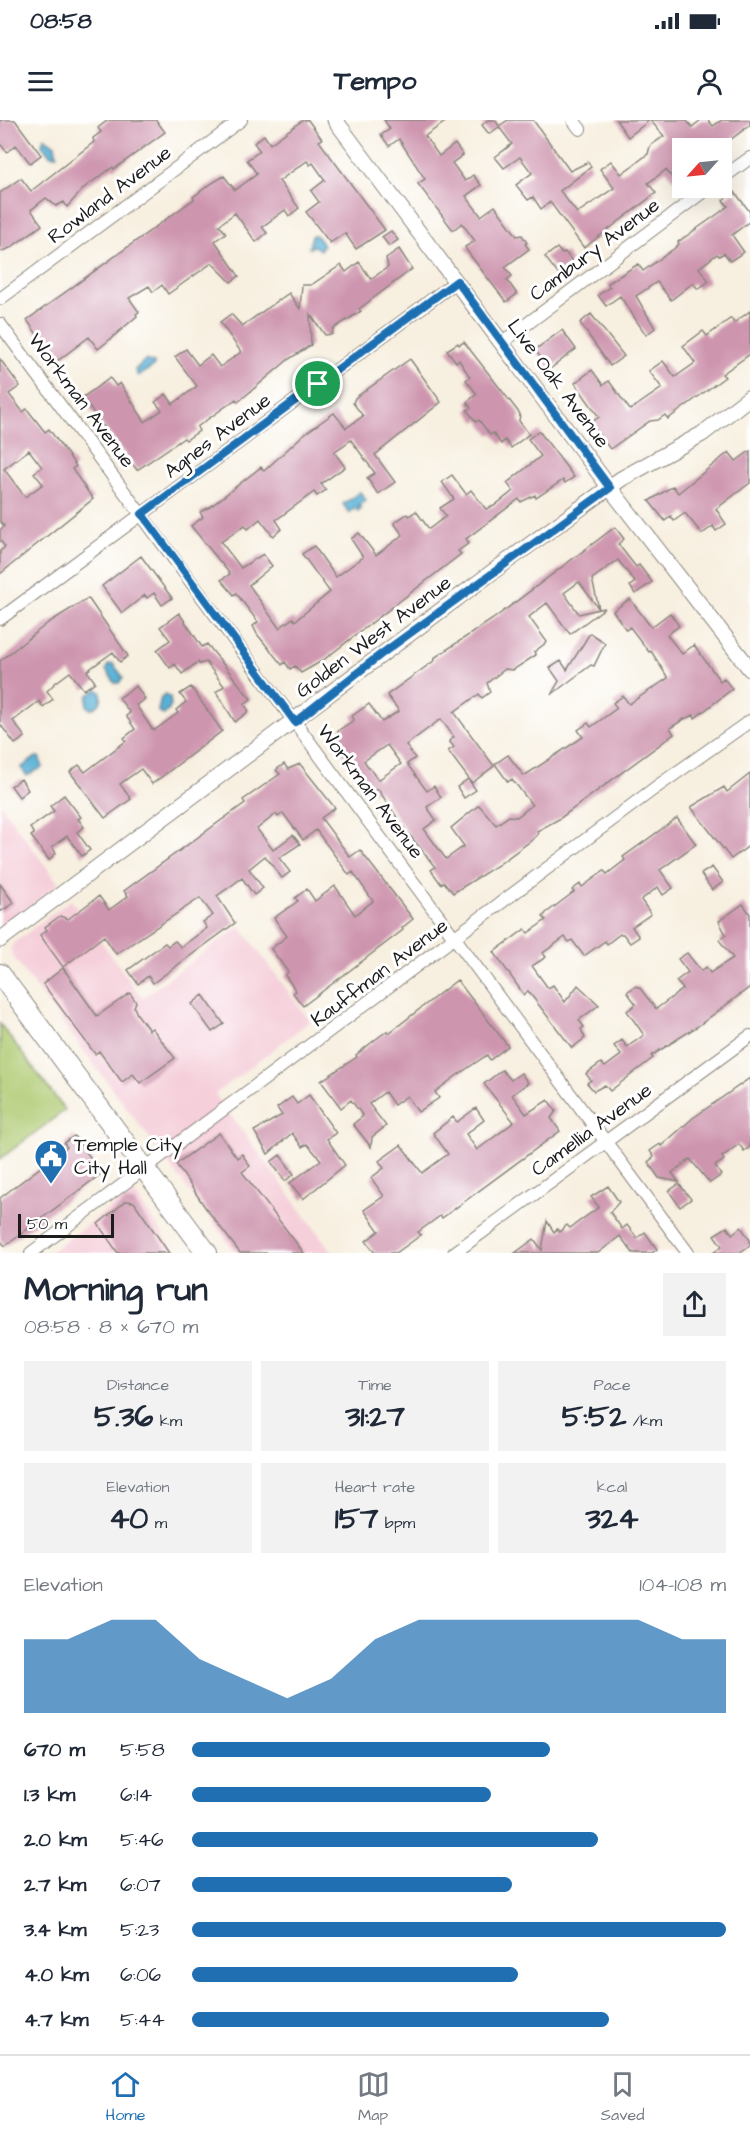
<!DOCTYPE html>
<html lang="en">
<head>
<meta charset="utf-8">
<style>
	body { margin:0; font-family:"Architects Daughter",sans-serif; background:#f2f2f3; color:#1f2937; height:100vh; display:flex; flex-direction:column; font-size:22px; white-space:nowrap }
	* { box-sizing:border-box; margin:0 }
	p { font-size:20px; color:#747a83 }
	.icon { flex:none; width:33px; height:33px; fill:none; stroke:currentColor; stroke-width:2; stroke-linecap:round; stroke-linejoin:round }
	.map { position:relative; height:1133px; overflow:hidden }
	.panel { display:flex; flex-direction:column; background:#fff; flex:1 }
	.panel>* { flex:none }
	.needle { width:39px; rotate:243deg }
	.controls { position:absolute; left:672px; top:18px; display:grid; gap:12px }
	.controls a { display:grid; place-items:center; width:60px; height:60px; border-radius:0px; background:#fff; box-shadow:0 6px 24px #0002; font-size:30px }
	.scale { position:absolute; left:18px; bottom:15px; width:96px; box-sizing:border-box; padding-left:6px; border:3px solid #1c1c1c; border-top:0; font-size:16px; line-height:21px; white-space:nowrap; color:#1c1c1c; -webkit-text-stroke:4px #fff; paint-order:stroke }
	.pin { position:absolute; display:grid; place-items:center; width:51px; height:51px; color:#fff; margin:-26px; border:3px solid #fff; border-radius:50%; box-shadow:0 2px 6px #0007 }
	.round { display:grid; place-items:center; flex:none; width:63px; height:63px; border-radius:0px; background:#f2f2f3 }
	.headline { display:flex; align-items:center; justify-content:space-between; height:102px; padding:0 24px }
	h1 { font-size:33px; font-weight:800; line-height:45px }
	.stats { display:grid; grid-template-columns:repeat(3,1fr); gap:9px; height:102px; padding:6px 24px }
	.stats div { display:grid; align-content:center; border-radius:0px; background:#f2f2f3; text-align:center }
	.stats b { font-size:30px; font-weight:800 }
	.stats small { font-size:16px; font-weight:400 }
	.stats p { font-size:16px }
	.chart { height:168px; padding:12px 24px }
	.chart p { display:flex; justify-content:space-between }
	.chart svg { width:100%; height:108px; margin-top:6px; fill:#1f6fb2; opacity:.7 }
	ul { padding:0 24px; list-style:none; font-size:20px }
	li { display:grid; grid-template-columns:96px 72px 1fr; align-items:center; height:45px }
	li i { height:15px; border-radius:8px; background:#1f6fb2 }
	.status { display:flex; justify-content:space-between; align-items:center; height:42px; padding:0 30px; background:#fff; direction:ltr }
	.status svg { height:16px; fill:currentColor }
	header { display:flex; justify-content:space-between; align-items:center; height:78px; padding:0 24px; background:#fff; font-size:27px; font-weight:800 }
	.tabs { display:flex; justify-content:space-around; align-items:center; height:84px; border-top:2px solid #e0e1e3; background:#fff; font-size:16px; color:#747a83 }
	.tabs a { display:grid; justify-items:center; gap:3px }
	.tabs .active { color:#1f6fb2 }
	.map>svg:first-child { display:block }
</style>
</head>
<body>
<div class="status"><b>08:58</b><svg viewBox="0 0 49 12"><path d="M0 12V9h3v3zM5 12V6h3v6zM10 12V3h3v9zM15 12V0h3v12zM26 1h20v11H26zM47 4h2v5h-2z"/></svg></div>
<header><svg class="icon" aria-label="menu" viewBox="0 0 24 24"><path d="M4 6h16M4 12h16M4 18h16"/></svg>Tempo<svg class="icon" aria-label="person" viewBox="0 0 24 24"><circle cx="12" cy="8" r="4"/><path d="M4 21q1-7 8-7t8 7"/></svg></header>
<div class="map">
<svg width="750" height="1133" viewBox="0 0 750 1133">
	<rect width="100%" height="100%" fill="#fff"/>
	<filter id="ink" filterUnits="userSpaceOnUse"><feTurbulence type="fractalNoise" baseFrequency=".0167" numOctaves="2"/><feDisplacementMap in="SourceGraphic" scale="12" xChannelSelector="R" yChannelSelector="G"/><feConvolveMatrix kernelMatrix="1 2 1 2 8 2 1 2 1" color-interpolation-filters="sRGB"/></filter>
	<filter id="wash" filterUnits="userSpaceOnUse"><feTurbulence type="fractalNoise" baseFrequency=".008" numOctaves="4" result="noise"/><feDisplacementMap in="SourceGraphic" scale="24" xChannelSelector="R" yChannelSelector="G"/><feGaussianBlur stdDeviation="1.35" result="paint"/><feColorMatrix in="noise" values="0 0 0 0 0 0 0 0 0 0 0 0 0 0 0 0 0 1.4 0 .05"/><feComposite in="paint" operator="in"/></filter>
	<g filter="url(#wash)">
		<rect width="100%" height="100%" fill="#f7efdf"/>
		<path fill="#f5cfda" d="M0,684L59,764L0,808Z
			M71,780L142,878L240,806L310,901L215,974L333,1133H236L13,837L10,829L15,822Z
			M128,1075L136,1076L176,1133H49Z"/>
		<path fill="#adc970" stroke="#647246" stroke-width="1.5" d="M0,904L65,990L0,1039Z"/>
		<path fill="#59b1d6" stroke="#3a6679" stroke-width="1.5" d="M44,17L55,25L57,35H50L42,25Z
			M312,115H316L323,125L320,130L314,126L309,128Z
			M145,240L154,243V246L138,256L135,250Z
			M360,372L366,380L359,385L361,388L358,391L356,388L349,393L343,384Z
			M113,544L123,557L119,563H115L106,550L108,545Z
			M97,569L101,572C103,581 99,587 90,589L87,585L88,576Z
			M166,574L170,577L171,586L164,595L158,591L161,577Z
			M36,637H39L43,647L27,656L21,648Z"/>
		<g id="blocks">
			<path fill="#ce95ae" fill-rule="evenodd" d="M0,0H15L41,35L30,43L16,25L7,32L0,24Z
				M108,0H156L165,12L114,49L113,47L85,67L67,87L64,82L56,86L46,78L31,90L42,105L10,128L0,132V73L21,58L31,71L94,22L93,18L101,12L98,8Z
				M303,0H308L322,19L319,21L385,110L356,129L345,113L330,123L306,92L319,82L311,71L325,60L313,43L310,45L307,41L279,61L299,88L289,96L285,90L262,107L267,113L256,122L235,93L219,105L226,113L215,121L239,156L231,162L212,143L168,174L162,165L153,172L149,166L129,178L139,192L136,194L137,196L107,222L98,229L89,217L56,242L27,200L194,79L193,77L209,65L224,56L235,70L257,54L247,40L260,31L254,23L264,15L270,24Z
				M384,0H448L425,16L439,36L455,24L463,35L452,43L465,61L473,55L481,65L466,76L481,96L495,86L517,116L522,115L527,123L525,124L529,129L505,147L512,156L507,160L517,174L506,182L467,131L465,127L475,121L462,103L453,110L418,64L425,59L399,19L389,26L381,15L390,9Z
				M488,0H495L499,6L508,0H533L570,51L588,42L591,47L560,71L577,93L614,68L600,49L611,41L621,54L648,34L650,26L664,16L650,0L628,17L616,0H686L692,7L701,0H708L713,6L722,0H750V5L719,28H682V54L674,60L666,50L648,63L656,73L584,128L550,82L541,89L533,77L528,80L516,65L532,53L520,37L504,48L495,37L512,24L499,7L489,14L482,5Z
				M734,71L750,92V101L732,115L744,132L730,141L724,133L719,136L717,134L699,148L709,161L698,169L693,163L671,180L657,162L636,176L655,208L646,215L620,176L606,186L598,175L610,167L607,164L638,144L643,151L675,128L679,124L678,122L722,91L728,86L723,80Z
				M391,111L398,120L389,126L382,117Z
				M557,128L562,134L565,132L572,141L558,154L545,137Z
				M399,129L412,149L359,189L361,191L333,209L332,214L325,215L310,194L311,225L289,239L238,282L236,279L197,307L199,311L186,320L184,318L137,350L82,278L110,258L116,266L120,263L145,302L162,290L155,282L166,274L173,284L197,266L175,237L186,229L198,245L211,235L220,247L241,232L220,202L231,194L242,206L289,173L300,189L302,165H311L341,145L346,152L359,142L371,159L388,147L386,138Z
				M750,191V234L722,254L725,257L668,299L665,295L658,300L650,301L610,329L590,303L599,297L575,263L592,250L603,265L609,261L630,290L662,268L649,251L663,241L675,257L695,243L683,226L703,211L707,216L731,198L734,203Z
				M591,194L624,236L610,246L580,203Z
				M562,210L576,229L550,249L535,230Z
				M464,222L520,294L519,301L529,314L511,328L505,320L501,324L493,313L490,315L479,300L476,302L467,290L471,288L467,282L477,274L466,260L470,257L459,240L456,242L447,230L458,223L459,225Z
				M0,239L20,266L9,274L23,292L27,289L45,312L49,309L76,346L72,349L93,379L0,454V431L5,427L0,420V410L4,406L0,401ZM29,330L42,347L34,353L43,364L25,377L4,349Z
				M410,239L441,282L375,335L395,362L378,374L367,358L375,353L351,320L334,332L345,347L321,364L326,370L317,376L314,372L276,400L282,409L273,416L260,399L248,409L245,405L221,422L241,448L263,434L272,446L249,465L279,508L293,498L295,501L330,472L302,434L314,426L336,457L363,437L351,419L359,413L376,435L403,415L394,403L407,394L409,396L416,391L429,409L446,396L440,388L454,379L442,362L452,355L466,374L471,370L486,389L494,386L513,371L507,363L541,336L528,319L539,311L574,357L565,363L563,360L536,378L535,375L521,382L519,379L466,419L469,423L458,431L461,434L322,541L301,553L295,546L290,549L285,542L282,545L257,514L253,506L258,502L236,473L234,475L221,460L230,454L191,406L203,397L200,392L210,387L261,347L264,351L303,315L334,293L346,308L363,296L353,283L355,278Z
				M750,331V363L716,389L726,404L716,411L713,406L702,414L685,393L674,401L671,396L665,401L649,381L673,366L678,373L729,332L736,341Z
				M615,407L624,419L618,424L636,447L639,445L652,462L635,474L630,466L635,462L618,440L592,459L599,489L605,488L570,514L547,483L529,497L547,522L534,532L536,535L513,550L505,549L487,563L490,572L482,578L479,574L454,592L494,646L472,663L448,631L454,627L449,621L454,617L441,599L406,625L415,638L407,644L427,671L434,666L441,677L427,687L436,700L424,709L446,739L464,726L451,708L479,685L496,705L509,696L517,697L532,685L512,659L508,662L495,644L508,635L524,656L583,617L578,610L588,603L591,607L617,588L613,583L623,576L629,584L668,558L651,531L649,532L630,507L626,510L613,491L630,479L651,507L670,493L679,506L667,515L682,534L694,525L720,561L724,558L732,569L695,598L694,595L684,599L670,608L674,614L559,699L537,711L538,714L532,720L498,745L453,773L444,762L441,764L431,750L435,747L404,708L378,669L372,673L334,620L339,610L354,600L352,596L369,584L382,602L399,591L387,575L435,540L434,538L493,499ZM579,462L599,489L579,494L564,473ZM387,625L401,644L378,660L364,641Z
				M141,436L172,478L162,485L154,473L147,478L145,475L122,493L102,466Z
				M88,478L128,536L120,542L113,532L87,551L95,562L84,570L70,552L55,563L47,571L53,579L43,587L39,581L13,601L25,617L15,624L0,604V541L48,503Z
				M179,493L202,527L207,524L251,579L244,584L249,591L235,602L216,572L224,566L206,542L199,544L198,542L182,554L175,544L170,548L157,530L170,520L160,507Z
				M590,513L605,523L594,546L591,545L551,575L559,561L550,548L561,541L567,550Z
				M136,566L145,579L136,585L152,609L155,610L178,593L176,590L186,582L180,574L191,567L222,611L152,664L141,649L120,664L131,679L105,698L70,652L79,645L85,652L126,621L124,618L135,609L126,596L130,593L119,578Z
				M284,644L288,649L300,644L335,688L321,698L350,737L360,730L413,799L402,808L403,810L303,886L293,873L296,871L285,855L288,852L271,829L287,816L274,798L298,781L295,778L307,769L315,781L335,766L355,795L373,781L353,752L349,755L316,710L303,720L283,693L278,697L276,694L257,709L273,730L293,715L300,724L279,738L290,752L282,758L265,736L249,749L263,768L254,775L242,758L217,776L235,803L153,863L148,856L138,864L128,850L165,823L168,826L175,821L181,827L207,808L203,802L213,795L200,778L116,834L104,816L63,847L40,815L47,810L45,807L60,796L68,799L99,776L109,790L128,776L124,771L245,683L243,680L280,654L276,650Z
				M750,654V725L731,739L691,687L724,667L727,672Z
				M21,659L28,670L19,677L11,666Z
				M468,659L476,670L464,678L457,667Z
				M64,675L81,697L78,699L84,707L77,712L90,730L82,736L67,716L52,727L56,733L49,740L31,716L34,714L30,708L54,691L50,686Z
				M677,698L696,724L660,750L673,768L663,775L658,767L641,780L651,794L632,807L639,817L630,823L623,814H620L607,824L605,821L584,836L572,820L569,822L565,817L543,833L546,837L532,846L548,868L553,865L565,882L578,865L599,885L579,900L584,907L581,909L585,918L572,928L528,871L524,875L494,832L525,809L528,813L546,800L543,797L546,793L574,772L572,770L580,764L582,767L604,751L607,754L625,740L623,737Z
				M712,747L723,762L712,770L701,754Z
				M0,764L14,783L0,792Z
				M743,784L750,794V867L698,906L651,936L653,938L610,971L605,965L594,971L587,963L591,960L586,954L601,943L605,947L621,935L614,926L622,920L627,927L644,915L627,891L636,884L627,872L636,866L640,868L656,889L683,869L676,861L688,852L678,839L687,833L701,851L706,847L710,853L733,838L719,820L726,815L719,801Z
				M63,848L97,896L130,873L136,882L134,887L137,894L149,910L152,908L175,938L140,963L133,954L122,962L99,931L95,934L43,864Z
				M457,860L508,926L490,940L487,935L456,956L435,972L439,978L418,992L407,976L394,985L385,972L369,984L386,1006L372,1017L371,1027L353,1004L363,996L351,980L341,988L321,961L357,937L356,935L376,919L387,911L389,913Z
				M203,875L224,904L212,912L192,884Z
				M502,950L511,960L521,953L528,963L512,975L526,994L548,980L556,991L551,998L560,1011L442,1098L440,1096L418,1112L421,1115L396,1133H375L366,1121L379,1111L364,1090L384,1076L371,1058L384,1048L379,1041L401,1025L422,1053L448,1034L433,1013L453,997L457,1002L476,988L484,1000L466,1014L477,1030L514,1002L484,964Z
				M750,958V1027L744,1031L739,1024L722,1037L724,1040L715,1046L721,1055L710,1063L690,1039L672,1053L679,1062L659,1058L648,1042L654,1037L650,1031L660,1024L661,1026L693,998Z
				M309,975L336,1013L327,1019L345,1045L303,1079L290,1063L321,1040L307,1024L302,1027L292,1013L268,1034L254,1011L282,995L277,988L292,977L297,984Z
				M219,1013L237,1038L242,1034L250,1046L242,1052L304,1133H240L205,1087L176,1044Z
				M74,1016L102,1053L5,1126L0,1120V1078L67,1027L64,1023Z
				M280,1035L294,1054L285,1061L271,1042Z
				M679,1064L691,1079L680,1087L669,1071Z
				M608,1066L619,1082L610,1092L622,1109L627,1105L637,1118L645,1112L657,1129L652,1133H633L620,1116L598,1133H515L534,1119L542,1130L547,1101L554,1112L557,1109L559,1112L567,1105L570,1108L599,1087L591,1077Z
				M126,1081L134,1082L169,1133H118L98,1104Z
				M727,1107L732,1114L741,1107L750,1120V1125L739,1133H713L722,1126L714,1115Z"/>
		</g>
	</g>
	<g filter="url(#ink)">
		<use href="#blocks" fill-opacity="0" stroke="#8a867e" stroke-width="1.5"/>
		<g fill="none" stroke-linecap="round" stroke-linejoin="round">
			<g stroke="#8a867e" stroke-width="14">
				<path id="minor" d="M573,0L580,9
					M722,58L750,38
					M0,179L241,0
					M0,204L688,1133
					M503,222L708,68
					M0,499L457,161
					M31,1133L655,668L750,601
					M454,1133L750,916"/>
			</g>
			<g stroke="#8a867e" stroke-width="17">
				<path id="tertiary" d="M335,0L610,368L750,549
					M0,820L499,447L621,359L702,314L750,277"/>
			</g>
			<g stroke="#8a867e" stroke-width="22">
				<path id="primary" d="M0,854L207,1133"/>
			</g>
			<use href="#minor" stroke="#fff" stroke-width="12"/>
			<use href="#tertiary" stroke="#fff" stroke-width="15"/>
			<use href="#primary" stroke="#fff" stroke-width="20"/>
		</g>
	</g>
	<g fill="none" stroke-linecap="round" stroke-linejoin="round" filter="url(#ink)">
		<g stroke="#fff" stroke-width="12">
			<path id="route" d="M457,161L610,368L380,535L295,602L142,394Z"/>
		</g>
		<use href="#route" stroke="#1f6fb2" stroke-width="8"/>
	</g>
	<defs>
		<g id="civic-pin" transform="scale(1.725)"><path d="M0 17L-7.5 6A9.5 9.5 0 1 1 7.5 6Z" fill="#1f6fb2" stroke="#fff"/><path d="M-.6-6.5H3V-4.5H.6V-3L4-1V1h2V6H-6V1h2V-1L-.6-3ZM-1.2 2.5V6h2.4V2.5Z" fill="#fff"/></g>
	</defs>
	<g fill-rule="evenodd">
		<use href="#civic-pin" x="51" y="1036"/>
	</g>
	<g text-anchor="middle" stroke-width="6" stroke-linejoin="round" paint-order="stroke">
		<g font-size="20" fill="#1c1c1c" stroke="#fff">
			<text transform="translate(109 74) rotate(-37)" y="7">Rowland Avenue</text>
			<text transform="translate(594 129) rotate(-37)" y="7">Cambury Avenue</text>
			<text transform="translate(559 263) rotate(53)" y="7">Live Oak Avenue</text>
			<text transform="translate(82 280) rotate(53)" y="7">Workman Avenue</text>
			<text transform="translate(217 315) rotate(-37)" y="7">Agnes Avenue</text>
			<text transform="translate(373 516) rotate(-37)" y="7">Golden West Avenue</text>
			<text transform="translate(371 671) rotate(53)" y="7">Workman Avenue</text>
			<text transform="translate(379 852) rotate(-37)" y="7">Kauffman Avenue</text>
			<text transform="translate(591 1009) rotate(-36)" y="7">Camellia Avenue</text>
		</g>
		<g font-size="20" fill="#1c1c1c" stroke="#fff" text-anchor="start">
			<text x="74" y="1031">Temple City<tspan x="74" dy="23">City Hall</tspan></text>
		</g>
	</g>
</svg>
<div class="controls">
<a><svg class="needle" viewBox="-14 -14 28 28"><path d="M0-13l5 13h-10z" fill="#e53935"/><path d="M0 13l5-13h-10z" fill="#747a83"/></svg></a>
</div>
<div class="scale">50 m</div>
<div class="pin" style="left:318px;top:264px;background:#1e9e55"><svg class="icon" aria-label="arrive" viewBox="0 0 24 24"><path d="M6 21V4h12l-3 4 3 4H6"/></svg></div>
</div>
<section class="panel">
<div class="headline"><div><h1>Morning run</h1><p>08:58 · 8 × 670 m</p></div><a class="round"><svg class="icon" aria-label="share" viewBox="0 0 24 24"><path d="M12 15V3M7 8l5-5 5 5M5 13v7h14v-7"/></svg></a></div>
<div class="stats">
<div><p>Distance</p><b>5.36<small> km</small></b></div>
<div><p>Time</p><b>31:27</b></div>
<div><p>Pace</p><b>5:52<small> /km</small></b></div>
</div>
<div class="stats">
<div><p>Elevation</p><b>40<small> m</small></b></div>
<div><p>Heart rate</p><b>157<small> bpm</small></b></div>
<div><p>kcal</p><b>324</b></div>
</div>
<div class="chart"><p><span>Elevation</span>104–108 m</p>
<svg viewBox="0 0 160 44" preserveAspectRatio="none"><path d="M0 44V14L10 14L20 6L30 6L40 22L50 30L60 38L70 30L80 14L90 6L100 6L110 6L120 6L130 6L140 6L150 14L160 14V44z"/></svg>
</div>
<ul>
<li><b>670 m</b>5:58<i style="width:67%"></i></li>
<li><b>1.3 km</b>6:14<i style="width:56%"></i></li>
<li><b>2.0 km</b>5:46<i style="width:76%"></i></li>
<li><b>2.7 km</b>6:07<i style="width:60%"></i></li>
<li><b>3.4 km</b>5:23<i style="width:100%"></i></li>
<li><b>4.0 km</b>6:06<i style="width:61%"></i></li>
<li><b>4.7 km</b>5:44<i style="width:78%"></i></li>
</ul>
</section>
<nav class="tabs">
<a class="active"><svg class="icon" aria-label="home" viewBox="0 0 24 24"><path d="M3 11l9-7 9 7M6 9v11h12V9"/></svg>Home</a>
<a><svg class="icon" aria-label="map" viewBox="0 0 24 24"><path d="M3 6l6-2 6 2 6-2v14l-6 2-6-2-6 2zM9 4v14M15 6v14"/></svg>Map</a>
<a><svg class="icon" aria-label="saved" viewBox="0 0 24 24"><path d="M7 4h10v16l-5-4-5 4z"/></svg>Saved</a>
</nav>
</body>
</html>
